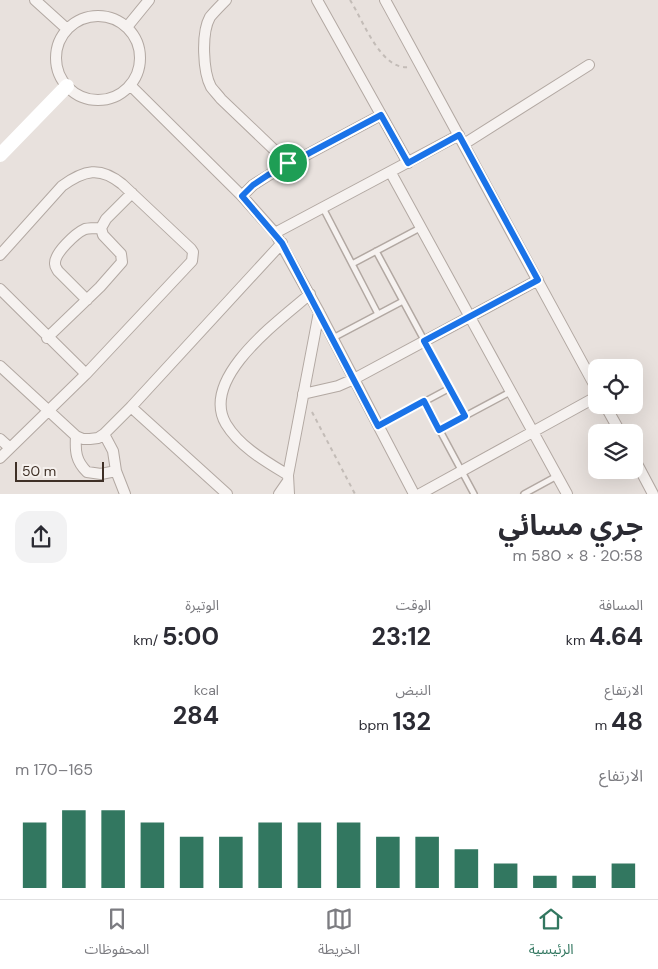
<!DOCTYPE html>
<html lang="ar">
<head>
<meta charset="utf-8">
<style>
	body { margin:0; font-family:"DM Sans","Noto Sans Arabic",sans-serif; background:#f2f2f3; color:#2b2b33; direction:rtl; height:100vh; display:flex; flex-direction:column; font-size:19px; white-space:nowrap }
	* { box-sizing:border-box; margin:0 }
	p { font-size:16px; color:#7c7c81 }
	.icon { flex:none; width:28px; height:28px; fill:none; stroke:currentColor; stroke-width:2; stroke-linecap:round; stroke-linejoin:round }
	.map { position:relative; height:494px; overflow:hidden; direction:ltr }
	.drawer { display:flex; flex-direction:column; background:#fff; flex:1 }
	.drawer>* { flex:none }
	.fabs { position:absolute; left:588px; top:359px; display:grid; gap:10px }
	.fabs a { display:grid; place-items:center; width:55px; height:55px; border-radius:10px; background:#fff; box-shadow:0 5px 20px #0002; font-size:25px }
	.scale { position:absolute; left:15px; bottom:12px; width:89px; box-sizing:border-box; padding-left:5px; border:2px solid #3f3026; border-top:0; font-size:14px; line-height:18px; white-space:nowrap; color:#3f3026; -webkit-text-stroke:4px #f5f0ed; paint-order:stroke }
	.pin { position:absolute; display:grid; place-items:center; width:42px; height:42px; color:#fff; margin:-21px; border:2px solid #fff; border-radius:50%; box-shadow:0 1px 5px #0007 }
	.round { display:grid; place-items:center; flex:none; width:52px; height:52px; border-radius:15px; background:#f2f2f3 }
	.head { display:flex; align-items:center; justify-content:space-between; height:85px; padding:0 15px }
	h1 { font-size:28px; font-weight:700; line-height:38px }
	.figures { display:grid; grid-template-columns:repeat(3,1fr); gap:8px; height:85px; padding:5px 15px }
	.figures div { display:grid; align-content:center }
	.figures b { font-size:25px; font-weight:700 }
	.figures small { font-size:14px; font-weight:400 }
	.figures p { font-size:14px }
	.chart { height:140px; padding:10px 15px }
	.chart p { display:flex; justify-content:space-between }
	.chart svg { width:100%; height:90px; margin-top:5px; stroke:#327760; stroke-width:6 }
	.menu { display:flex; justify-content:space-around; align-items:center; height:70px; border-top:1px solid #e1e1e2; background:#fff; font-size:14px; color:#7c7c81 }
	.menu a { display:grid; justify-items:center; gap:2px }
	.menu .on { color:#327760 }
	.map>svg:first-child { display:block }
</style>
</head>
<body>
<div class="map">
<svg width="658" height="494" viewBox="0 0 658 494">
	<rect width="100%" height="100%" fill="#e8e1dd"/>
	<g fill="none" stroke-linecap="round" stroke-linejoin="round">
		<g stroke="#b2a8a2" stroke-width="8">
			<path id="lane" d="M323,208L378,314
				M376,251L465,416
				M352,264L420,228
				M333,338L403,301
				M424,401L474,494
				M379,426L450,388
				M439,430L512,391
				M524,494L557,476"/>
		</g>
		<g stroke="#b2a8a2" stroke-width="12">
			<path id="street" d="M35,0L67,29
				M226,0C221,5 215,11 210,17C201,33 203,72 211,87C214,91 218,95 221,99L288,163
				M317,0L408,163
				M385,0L596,388
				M56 58a42 42 0 1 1 84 0a42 42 0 1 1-84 0Z
				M127,27L149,0
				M130,85L242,196L275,233L319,312L414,494
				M464,144L589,65
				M391,173L567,494
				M242,196L253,185L269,175L381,115
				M275,233L459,135
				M0,255L62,186C84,170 100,166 122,184L191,249L193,252L192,261L86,374L0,289
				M87,300L58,271C57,269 55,267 55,264C54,253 76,233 85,229C90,228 96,228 101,228
				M47,338L100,287L122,262L121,254L103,235L101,228L106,219L132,193
				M0,366L76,436L83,439H90L98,438L104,434L131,407L282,243
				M303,394L338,386L354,379L538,280
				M605,405L620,432
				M131,407L227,494
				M104,434L113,451L116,471L125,494
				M76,436C75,452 76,461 87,472L101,474L116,471
				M0,439L10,448
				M0,458L86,374
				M634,458L653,494
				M288,475C265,461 240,447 226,424C199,378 280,320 310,294
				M279,494L288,481
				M289,494L288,475L319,312
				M420,494L596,397"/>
		</g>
		<path stroke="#c3bcb7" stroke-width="2" stroke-dasharray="4 4" stroke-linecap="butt" d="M350,0C363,20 381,71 409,67
			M312,412L355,494"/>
		<use href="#lane" stroke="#f6f2f0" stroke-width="5"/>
		<use href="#street" stroke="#f6f2f0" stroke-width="10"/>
		<path stroke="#fff" stroke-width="14" d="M0,155L67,86"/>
	</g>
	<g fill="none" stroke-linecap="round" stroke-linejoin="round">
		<g stroke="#fff" stroke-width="10">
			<path id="route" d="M381,115L408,163L459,135L538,280L424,341L465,416L439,430L424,401L378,426L282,243L242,196L253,185L268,175Z"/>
		</g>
		<use href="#route" stroke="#1a73e8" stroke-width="6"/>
	</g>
</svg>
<div class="fabs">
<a><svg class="icon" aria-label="locate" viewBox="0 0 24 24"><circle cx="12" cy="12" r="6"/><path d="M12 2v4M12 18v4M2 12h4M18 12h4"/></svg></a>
<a><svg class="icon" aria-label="layers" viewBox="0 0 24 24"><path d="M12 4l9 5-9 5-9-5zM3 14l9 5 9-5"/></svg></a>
</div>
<div class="scale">50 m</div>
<div class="pin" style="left:288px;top:163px;background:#1e9e55"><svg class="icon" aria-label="arrive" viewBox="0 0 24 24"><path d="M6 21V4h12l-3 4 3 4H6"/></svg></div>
</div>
<section class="drawer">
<div class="head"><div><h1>جري مسائي</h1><p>20:58 · 8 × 580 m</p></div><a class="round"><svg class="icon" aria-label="share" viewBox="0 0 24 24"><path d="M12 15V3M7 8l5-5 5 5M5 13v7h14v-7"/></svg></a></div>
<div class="figures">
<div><p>المسافة</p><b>4.64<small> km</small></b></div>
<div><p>الوقت</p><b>23:12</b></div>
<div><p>الوتيرة</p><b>5:00<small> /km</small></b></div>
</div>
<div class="figures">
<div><p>الارتفاع</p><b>48<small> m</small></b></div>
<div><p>النبض</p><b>132<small> bpm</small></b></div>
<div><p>kcal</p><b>284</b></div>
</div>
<div class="chart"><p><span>الارتفاع</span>165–170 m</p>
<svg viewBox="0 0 160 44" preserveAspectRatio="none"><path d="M5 44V12M15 44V6M25 44V6M35 44V12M45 44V19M55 44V19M65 44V12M75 44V12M85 44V12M95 44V19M105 44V19M115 44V25M125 44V32M135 44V38M145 44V38M155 44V32"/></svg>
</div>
</section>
<nav class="menu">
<a class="on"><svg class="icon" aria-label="home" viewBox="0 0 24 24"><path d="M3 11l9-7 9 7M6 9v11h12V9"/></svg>الرئيسية</a>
<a><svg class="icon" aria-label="map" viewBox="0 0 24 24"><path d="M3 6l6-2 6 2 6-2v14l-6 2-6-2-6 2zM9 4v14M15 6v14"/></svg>الخريطة</a>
<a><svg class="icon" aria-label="saved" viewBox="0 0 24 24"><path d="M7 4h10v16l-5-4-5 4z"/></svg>المحفوظات</a>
</nav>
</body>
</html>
